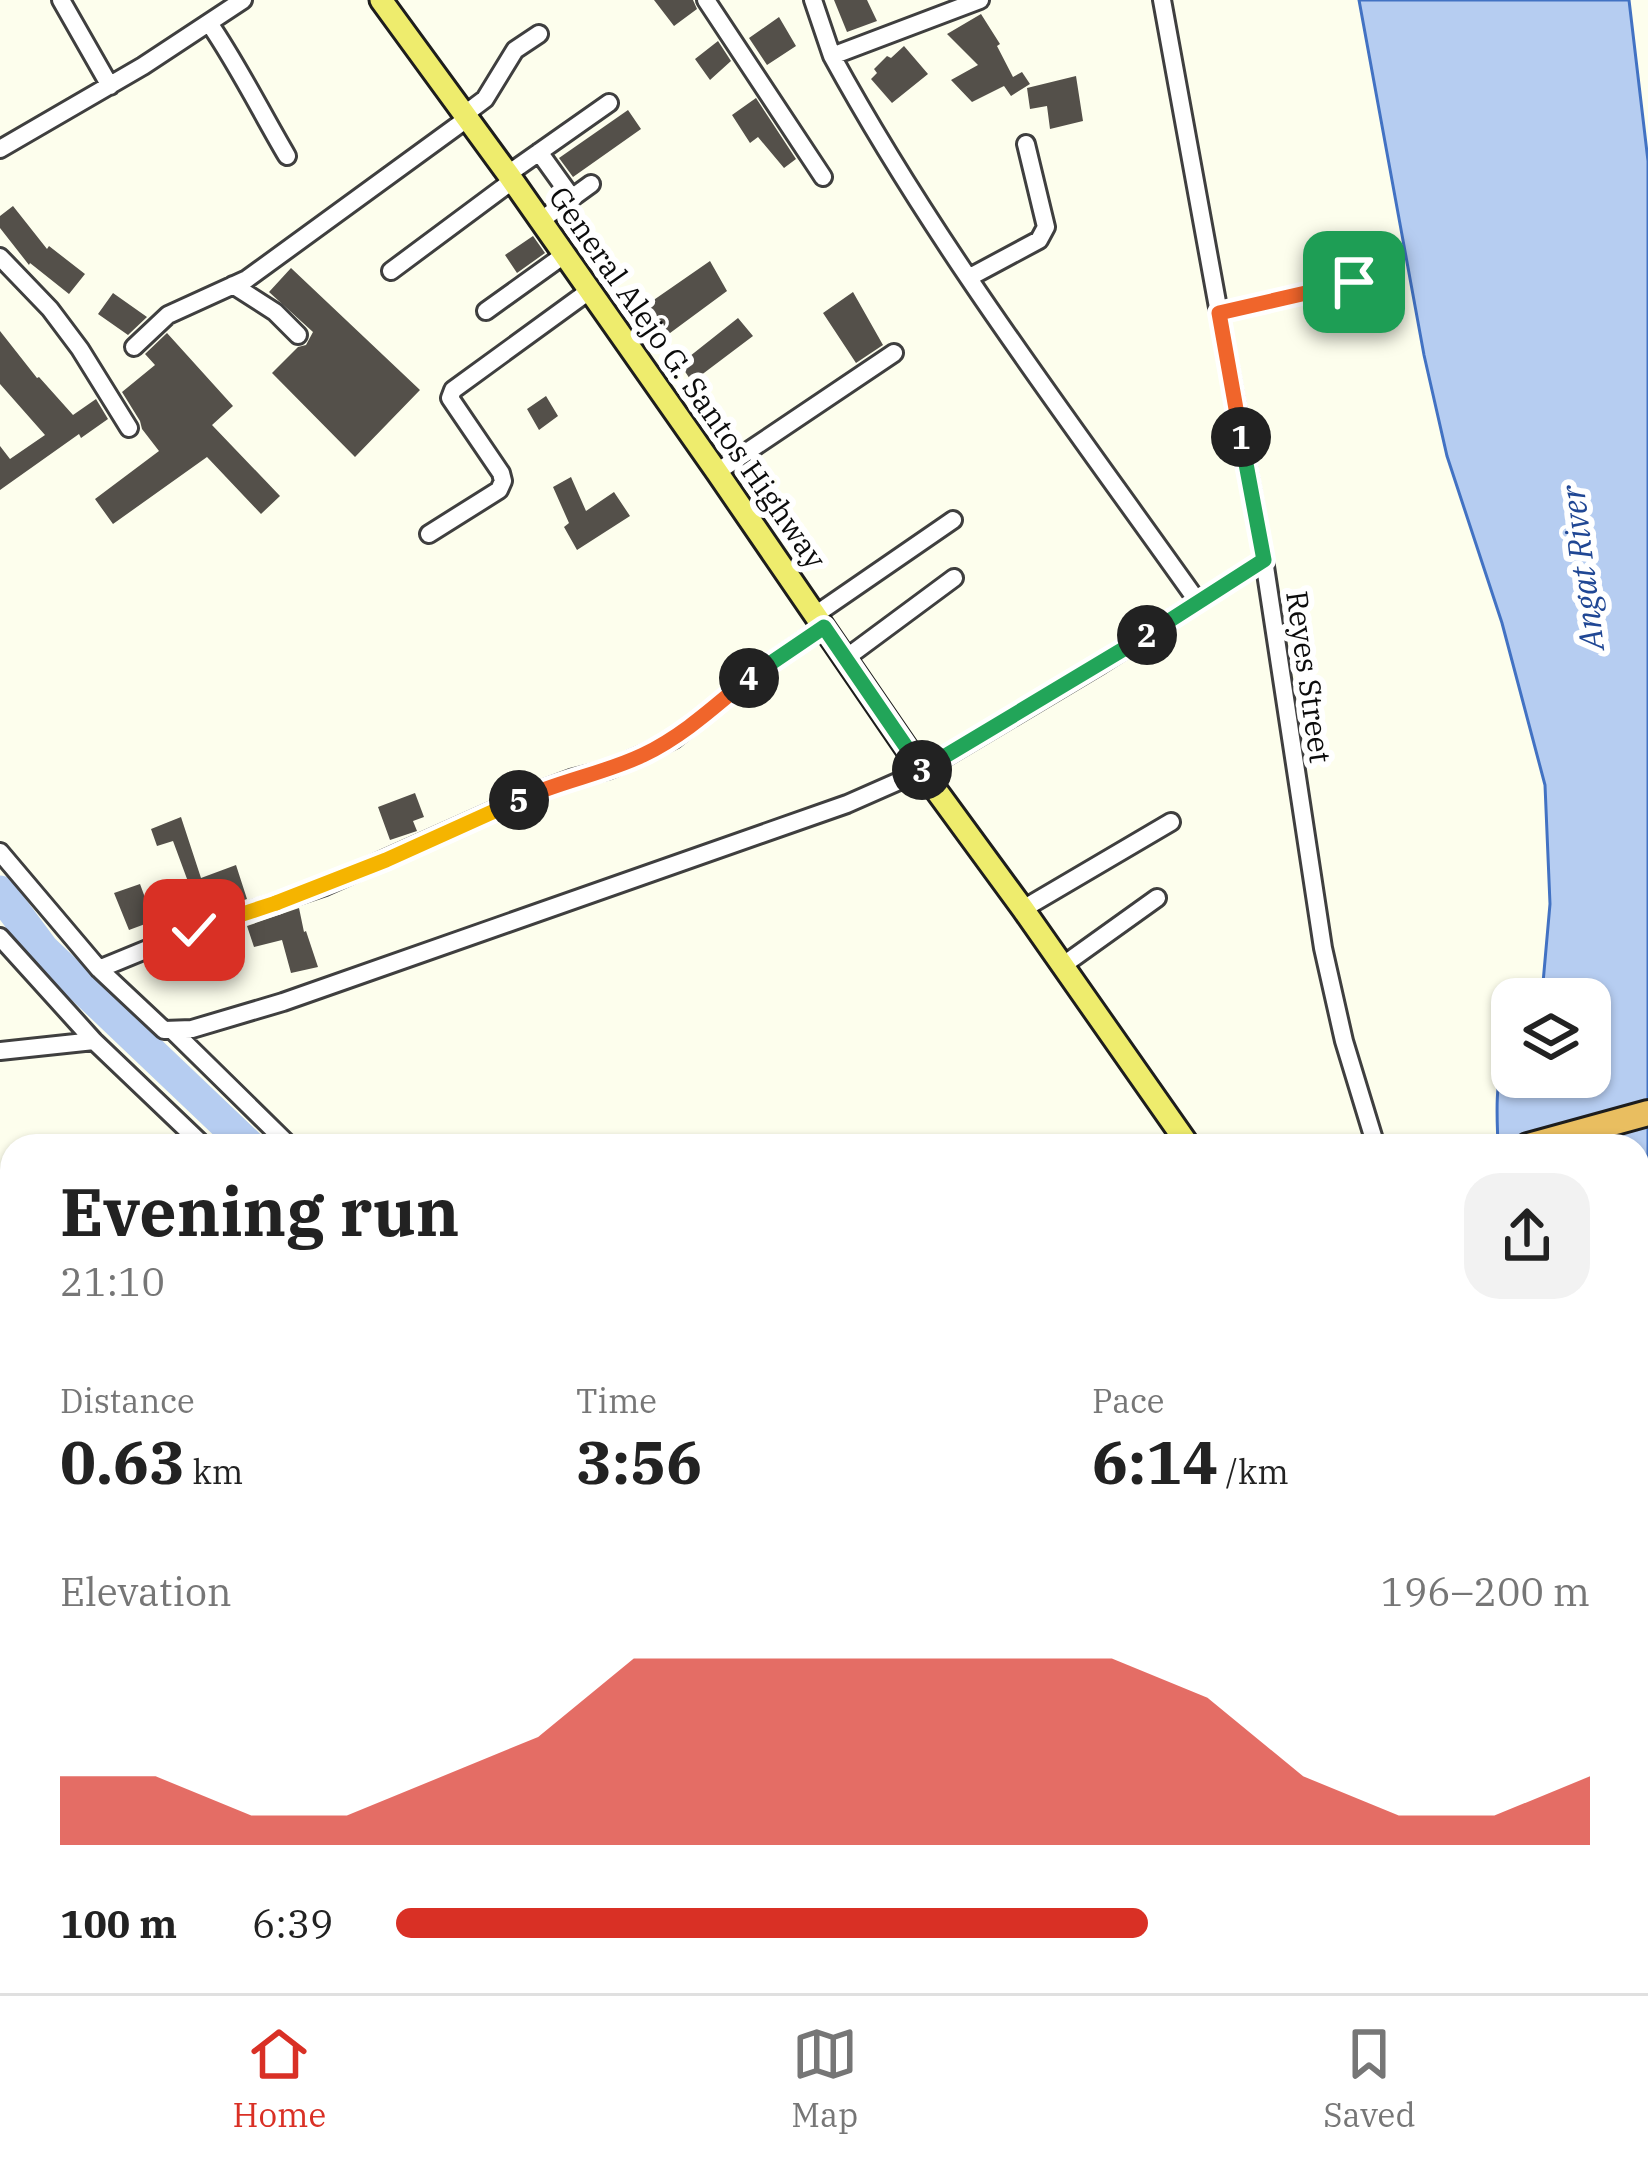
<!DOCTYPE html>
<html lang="en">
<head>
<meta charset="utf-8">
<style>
	body { margin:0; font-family:"IBM Plex Serif",serif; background:#f2f2f2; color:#222; height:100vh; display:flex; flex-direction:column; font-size:45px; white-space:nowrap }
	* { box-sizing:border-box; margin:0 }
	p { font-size:39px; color:#767676 }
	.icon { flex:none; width:66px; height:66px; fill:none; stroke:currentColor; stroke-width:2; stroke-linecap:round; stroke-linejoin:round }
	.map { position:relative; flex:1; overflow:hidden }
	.details { position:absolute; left:0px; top:1134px; width:1650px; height:861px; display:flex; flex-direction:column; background:#fff; border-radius:36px 36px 0 0; box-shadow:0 3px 9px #0004 }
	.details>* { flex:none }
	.buttons { position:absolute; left:1491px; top:978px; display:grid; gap:24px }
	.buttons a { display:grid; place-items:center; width:120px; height:120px; border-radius:24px; background:#fff; box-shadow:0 3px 9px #0004; font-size:60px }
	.pin { position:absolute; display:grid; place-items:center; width:102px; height:102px; color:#fff; margin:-51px; border-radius:24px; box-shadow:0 6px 18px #0006 }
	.km { position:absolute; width:60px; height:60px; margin:-30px; border-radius:50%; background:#222; color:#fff; font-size:33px; line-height:60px; text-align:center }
	.round { display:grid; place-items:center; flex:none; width:126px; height:126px; border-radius:36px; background:#f2f2f2 }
	.head { display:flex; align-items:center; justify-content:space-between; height:204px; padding:0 60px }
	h1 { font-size:66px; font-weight:700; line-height:90px }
	.figures { display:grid; grid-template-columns:repeat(3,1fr); gap:18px; height:204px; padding:12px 60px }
	.figures div { display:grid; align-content:center }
	.figures b { font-size:60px; font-weight:700 }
	.figures small { font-size:33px; font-weight:400 }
	.figures p { font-size:33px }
	.chart { height:336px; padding:24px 60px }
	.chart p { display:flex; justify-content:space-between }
	.chart svg { width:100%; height:216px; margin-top:12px; fill:#d93025; opacity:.7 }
	ul { padding:0 60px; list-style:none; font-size:39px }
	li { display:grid; grid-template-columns:192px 144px 1fr; align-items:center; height:90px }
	li i { height:30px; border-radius:15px; background:#d93025 }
	.dock { display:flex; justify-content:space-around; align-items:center; height:168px; border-top:3px solid #e0e0e0; background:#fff; font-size:33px; color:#767676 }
	.dock a { display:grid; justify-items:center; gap:6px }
	.dock .current { color:#d93025 }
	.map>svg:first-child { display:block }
</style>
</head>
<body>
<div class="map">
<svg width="1648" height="1993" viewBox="0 0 1648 1993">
	<rect width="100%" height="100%" fill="#fdfeed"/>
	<path fill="#ebe1e9" d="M12,1584V1983H623L629,1993H0V1588Z"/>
	<path fill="#b6cdf1" stroke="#4272c3" stroke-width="3" d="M1359,0H1629L1648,161V1539L1638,1528V1146H1498C1497,1109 1493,1078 1512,1045V1077H1590V999H1538L1543,983L1550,904L1545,785L1502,623L1447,456L1424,355Z"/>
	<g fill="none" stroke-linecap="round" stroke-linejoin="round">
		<path stroke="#b6cdf1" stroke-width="33" d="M0,892L43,950L249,1146
			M1136,1983L1147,1993"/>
	</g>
	<path fill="#54504a" d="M654,0H693L697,9L674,26Z
		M834,0H867L877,21L847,32Z
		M981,14L1000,44L997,46L1013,77L1022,72L1030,84L1011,96L1004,86L972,102L951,80L978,65L947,34Z
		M779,17L796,46L767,65L749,38Z
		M718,41L731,61L710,80L695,59Z
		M904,46L928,74L892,103L871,79L877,73L874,69L887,56L891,58Z
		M1076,76L1083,121L1050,129L1047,106L1030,109L1027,88Z
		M756,98L796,159L784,168L758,137L750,143L732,115Z
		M628,110L641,129L573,177L559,158Z
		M13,206L47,249L49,246L85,274L69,294L30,263L29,265L0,228V216Z
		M533,236L545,253L517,273L505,255Z
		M710,261L727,291L666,336L645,306Z
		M291,268L420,390L355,457L272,373L298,347L306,345L313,332L269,292Z
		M853,292L883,345L856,363L823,313Z
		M113,293L147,317L128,335L98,314Z
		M738,318L753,336L692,382L680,364Z
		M0,331L37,378L39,377L73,415L96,399L108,419L81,438L79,434L0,490V446L10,459L45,435L0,384Z
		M167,333L233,406L212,425L280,496L261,514L207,457L113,524L95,499L159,451L142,429L140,421L122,392L155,365L145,354Z
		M546,396L558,416L539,430L527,409Z
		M571,477L586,511L614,492L630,516L577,550L564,527L569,523L553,487Z
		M415,793L424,817L413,821L417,831L390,840L378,807Z
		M181,817L201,878L236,865L247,899L188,919L186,914L173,918L172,914L129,930L114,893L140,884L147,903L190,887L173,841L157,846L151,829Z
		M299,908L304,932L306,931L318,967L291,973L282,940L254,947L247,926Z"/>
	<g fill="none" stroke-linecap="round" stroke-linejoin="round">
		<g stroke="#3f3f3f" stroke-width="22">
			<path id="minor" d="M61,0L110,86
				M706,0L823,177
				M813,0L832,56L980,0
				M1162,0L1264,560L1323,948L1344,1041L1376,1146
				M209,23C238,65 261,112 287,156
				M832,56C937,248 1072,424 1198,602
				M465,114L485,99L515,50L539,34
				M0,149L143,66L243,0
				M539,152L572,198
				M508,174L609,103
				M540,221L591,184
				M0,257L50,309L80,349L129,428
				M391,271L512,181
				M970,277L1039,240L1046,227L1026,144
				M233,285L275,312L298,335
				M486,311L564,255
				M1219,313L1354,282
				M134,347L168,315L247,279L468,118
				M717,472L894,353
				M429,534L499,490L503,481L501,473L450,398L453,390L589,291
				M815,615L953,520
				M846,658L954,578
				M0,852L99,969L164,1030L192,1029L283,1002L847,804L922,771L1101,664L1264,560
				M1023,909L1171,822
				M0,937L94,1041L204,1146
				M1062,966L1157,898
				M99,969L194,930L325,886L531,794L571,779L610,769L644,754L674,739L758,672L823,627
				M174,1032L290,1146
				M0,1051L94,1041
				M1638,1631L1648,1643
				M0,1921L10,1950
				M216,1983L222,1993
				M365,1983L402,1988L413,1983
				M565,1983L571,1993
				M1101,1983L1112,1993
				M1174,1983L1185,1993
				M301,1993L322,1983"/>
		</g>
		<g stroke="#1d1d1d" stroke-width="27">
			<path id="major" d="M381,0L508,174L717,472L922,771L1023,909L1189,1146
				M1638,1779L1648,1793"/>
		</g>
		<g stroke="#1d1d1d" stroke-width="30">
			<path id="highway" d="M1528,1146L1648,1113
				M0,1542L12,1541"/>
		</g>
		<use href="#minor" stroke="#fff" stroke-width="16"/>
		<use href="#major" stroke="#eeec6d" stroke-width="21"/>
		<use href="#highway" stroke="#e9be60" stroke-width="24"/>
	</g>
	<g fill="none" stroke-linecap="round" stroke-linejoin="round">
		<g stroke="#fff" stroke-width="24">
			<path id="split-1" d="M1241,437L1219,313L1354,282"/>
		</g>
		<g stroke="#fff" stroke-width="24">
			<path id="split-2" d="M1147,635L1264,560L1241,437"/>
		</g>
		<g stroke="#fff" stroke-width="24">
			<path id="split-3" d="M922,770L1147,635"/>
		</g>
		<g stroke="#fff" stroke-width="24">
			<path id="split-4" d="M749,678L824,627L922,770"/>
		</g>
		<g stroke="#fff" stroke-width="24">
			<path id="split-5" d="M519,800C559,781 603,774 643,755C683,736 715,706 749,678"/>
		</g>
		<g stroke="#fff" stroke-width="24">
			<path id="split-6" d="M276,903L386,860L519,800"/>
		</g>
		<g stroke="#fff" stroke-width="24">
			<path id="split-7" d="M194,930L276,903"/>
		</g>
		<use href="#split-1" stroke="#f0652b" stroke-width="15"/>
		<use href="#split-2" stroke="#22a559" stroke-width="15"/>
		<use href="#split-3" stroke="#22a559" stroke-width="15"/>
		<use href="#split-4" stroke="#22a559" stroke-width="15"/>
		<use href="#split-5" stroke="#f0652b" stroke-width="15"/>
		<use href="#split-6" stroke="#f5b400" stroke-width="15"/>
		<use href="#split-7" stroke="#f5b400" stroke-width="15"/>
	</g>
	<g text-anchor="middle" stroke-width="12" stroke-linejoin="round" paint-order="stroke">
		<g font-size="30" fill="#0c0c0c" stroke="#fff">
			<text transform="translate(687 378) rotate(55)" y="10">General Alejo G. Santos Highway</text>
			<text transform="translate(1308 677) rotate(82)" y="10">Reyes Street</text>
		</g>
		<g font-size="33" font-style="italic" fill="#204794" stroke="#fff">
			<text transform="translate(1582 568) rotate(-97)" y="12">Angat River</text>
		</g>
	</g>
</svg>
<div class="buttons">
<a><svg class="icon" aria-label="layers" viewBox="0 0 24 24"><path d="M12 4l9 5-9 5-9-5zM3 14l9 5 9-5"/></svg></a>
</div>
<div class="pin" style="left:1354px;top:282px;background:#1e9e55"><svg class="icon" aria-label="arrive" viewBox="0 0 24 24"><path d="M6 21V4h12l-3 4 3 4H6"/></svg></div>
<div class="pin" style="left:194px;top:930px;background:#d93025"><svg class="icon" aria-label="check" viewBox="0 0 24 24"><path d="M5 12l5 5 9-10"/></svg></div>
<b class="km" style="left:1241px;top:437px">1</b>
<b class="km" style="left:1147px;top:635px">2</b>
<b class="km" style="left:922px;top:770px">3</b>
<b class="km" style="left:749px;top:678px">4</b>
<b class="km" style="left:519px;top:800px">5</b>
<section class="details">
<div class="head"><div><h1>Evening run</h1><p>21:10</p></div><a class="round"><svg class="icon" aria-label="share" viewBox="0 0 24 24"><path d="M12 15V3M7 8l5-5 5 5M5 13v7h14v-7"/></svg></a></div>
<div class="figures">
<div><p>Distance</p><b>0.63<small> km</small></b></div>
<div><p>Time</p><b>3:56</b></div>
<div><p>Pace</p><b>6:14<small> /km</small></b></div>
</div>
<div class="chart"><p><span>Elevation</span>196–200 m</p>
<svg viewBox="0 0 160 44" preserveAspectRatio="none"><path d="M0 44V30L10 30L20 38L30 38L40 30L50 22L60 6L70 6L80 6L90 6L100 6L110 6L120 14L130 30L140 38L150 38L160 30V44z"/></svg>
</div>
<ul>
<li><b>100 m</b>6:39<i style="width:63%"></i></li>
</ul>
</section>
</div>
<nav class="dock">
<a class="current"><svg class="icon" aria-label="home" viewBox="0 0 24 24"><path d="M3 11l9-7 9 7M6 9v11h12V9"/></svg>Home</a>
<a><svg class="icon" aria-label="map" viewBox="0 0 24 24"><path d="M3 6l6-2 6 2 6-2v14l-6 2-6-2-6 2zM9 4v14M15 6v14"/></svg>Map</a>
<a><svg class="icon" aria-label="saved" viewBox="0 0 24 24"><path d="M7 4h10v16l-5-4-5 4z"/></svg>Saved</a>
</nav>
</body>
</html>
